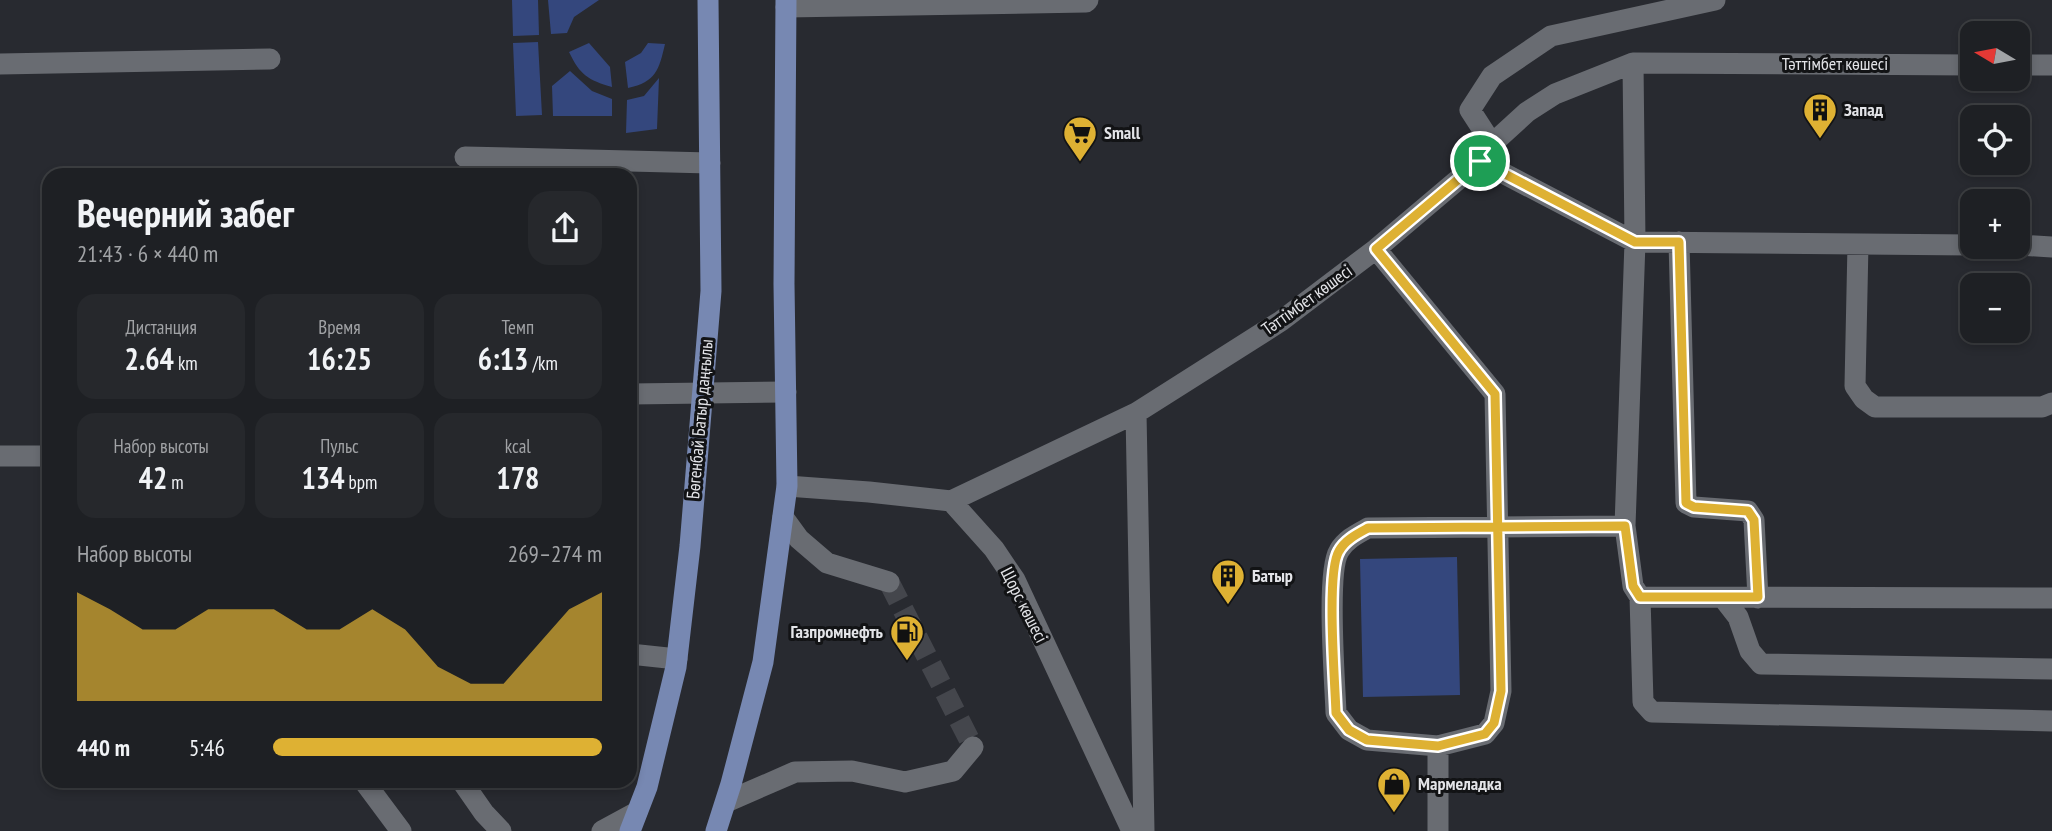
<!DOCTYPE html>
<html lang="ru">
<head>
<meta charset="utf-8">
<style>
	body { margin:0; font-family:"PT Sans Narrow",sans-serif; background:#26282c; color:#f1f3f6; height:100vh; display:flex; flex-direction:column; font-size:26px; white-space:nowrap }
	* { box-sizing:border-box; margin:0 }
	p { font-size:23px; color:#a1a3a6 }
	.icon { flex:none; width:38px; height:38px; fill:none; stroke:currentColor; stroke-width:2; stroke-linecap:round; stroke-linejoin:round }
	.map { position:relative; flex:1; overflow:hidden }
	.sheet { position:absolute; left:42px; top:168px; width:595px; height:620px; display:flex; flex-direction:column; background:#1e2024; border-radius:21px; box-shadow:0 4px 10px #0003,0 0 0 2px #3c3e41 }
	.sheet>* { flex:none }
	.needle { width:46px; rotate:280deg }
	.tools { position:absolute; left:1960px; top:21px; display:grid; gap:14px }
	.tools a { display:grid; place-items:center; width:70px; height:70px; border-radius:14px; background:#1e2024; box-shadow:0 4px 10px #0003,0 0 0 2px #3c3e41; font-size:35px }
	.pin { position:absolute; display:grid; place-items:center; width:60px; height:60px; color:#fff; margin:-30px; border:4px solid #fff; border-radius:50%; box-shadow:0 2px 7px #0007 }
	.round { display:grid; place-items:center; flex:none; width:74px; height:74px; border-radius:21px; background:#26282c }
	.head { display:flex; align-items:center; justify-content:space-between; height:119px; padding:0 35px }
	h1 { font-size:38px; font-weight:600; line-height:52px }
	.figures { display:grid; grid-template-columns:repeat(3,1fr); gap:10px; height:119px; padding:7px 35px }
	.figures div { display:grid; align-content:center; border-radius:18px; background:#26282c; text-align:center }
	.figures b { font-size:30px; font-weight:600 }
	.figures small { font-size:19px; font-weight:400 }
	.figures p { font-size:19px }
	.chart { height:196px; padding:14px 35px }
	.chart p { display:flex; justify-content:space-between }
	.chart svg { width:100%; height:126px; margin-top:7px; fill:#deb133; opacity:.7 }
	ul { padding:0 35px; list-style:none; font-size:23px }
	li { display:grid; grid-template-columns:112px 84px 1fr; align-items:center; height:52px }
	li i { height:18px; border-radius:9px; background:#deb133 }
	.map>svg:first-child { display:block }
</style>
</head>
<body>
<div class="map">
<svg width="2052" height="831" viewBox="0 0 2052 831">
	<rect width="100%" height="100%" fill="#282a30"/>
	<path fill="#34477d" d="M512,0H538L539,35L513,36Z
		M548,0H599L574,17L567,33L551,34Z
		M538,42L542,115L516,116L513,43Z
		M589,43L610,67L612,87C588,80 580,75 569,52Z
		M648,43L665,44C659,70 656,82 628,88L625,62L641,53Z
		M570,71L592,91L612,99V116H553L552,86Z
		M659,78L657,129L626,133L627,100L644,96Z
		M1457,557L1460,695L1363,697L1360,559Z"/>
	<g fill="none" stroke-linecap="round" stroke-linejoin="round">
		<path stroke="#44464c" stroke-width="21" stroke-dasharray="21 10" stroke-linecap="butt" d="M889,582L973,747"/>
		<path stroke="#696c72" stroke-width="21" d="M786,7L1086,2L1088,0
			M0,64L270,59
			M2018,65H2052
			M1492,144L1470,110L1492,76L1551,36L1715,0
			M465,157L710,163
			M1480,161L1635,242L1972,245
			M1679,242L1686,503L1694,507L1748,511L1754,520L1758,598
			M1858,244L1855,386L1864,399L1875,407H2042L2052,403
			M2018,245L2052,247
			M1376,249L1495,394L1501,691L1494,723L1485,734L1438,746V831
			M630,394L786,392
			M1136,413L1144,831
			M0,456H49
			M787,486L869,492L951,501L994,549L1015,580L1132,831
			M951,501L1136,413L1281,321L1376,249L1480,161L1492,144L1527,112L1555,94L1633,63L1972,65
			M783,517L799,539L827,563L889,582
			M1625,526L1635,242L1633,63
			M1640,597L1643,702L1652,712L2052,721
			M1724,599L1738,617L1750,651L1761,664L2052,669
			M630,654L677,659
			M1438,746L1367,740L1349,730L1336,713C1335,682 1326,572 1339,551C1345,540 1357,534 1368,528L1625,526L1633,586L1640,597L2052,598
			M363,780L401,831
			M461,780L484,813L501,831
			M726,802L795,772L852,771L905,782L953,771L973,747
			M602,831L637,812"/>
		<path stroke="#7788b2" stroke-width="21" d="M630,831L647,787L676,667L690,546L711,291L708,0
			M716,831L731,784L763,662L787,486L784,284L786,0"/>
	</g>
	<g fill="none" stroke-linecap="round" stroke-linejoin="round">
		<g stroke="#fff" stroke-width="14">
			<path id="route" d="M1480,161L1376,249L1495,394L1501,691L1494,723L1485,734L1438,746L1367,740L1349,730L1336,713C1335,682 1326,572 1339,551C1345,540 1357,534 1368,528L1625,526L1633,586L1640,597H1758L1754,520L1748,511L1694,507L1686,503L1679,242H1635L1480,161"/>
		</g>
		<use href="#route" stroke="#deb133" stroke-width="9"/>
	</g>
	<defs>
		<g id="building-pin" transform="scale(1.75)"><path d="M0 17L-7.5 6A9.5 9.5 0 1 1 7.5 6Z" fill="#deb133" stroke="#121315"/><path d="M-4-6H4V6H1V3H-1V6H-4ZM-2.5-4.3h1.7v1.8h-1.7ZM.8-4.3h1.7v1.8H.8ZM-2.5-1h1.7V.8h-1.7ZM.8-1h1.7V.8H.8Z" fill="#111"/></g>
		<g id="supermarket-pin" transform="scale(1.75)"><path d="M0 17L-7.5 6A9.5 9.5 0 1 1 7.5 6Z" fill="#deb133" stroke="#121315"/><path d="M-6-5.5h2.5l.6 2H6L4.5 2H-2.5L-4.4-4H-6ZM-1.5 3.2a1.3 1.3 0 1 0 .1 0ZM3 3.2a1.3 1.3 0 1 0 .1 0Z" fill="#111"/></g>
		<g id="fuel-pin" transform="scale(1.75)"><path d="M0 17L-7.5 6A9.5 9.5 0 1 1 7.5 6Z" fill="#deb133" stroke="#121315"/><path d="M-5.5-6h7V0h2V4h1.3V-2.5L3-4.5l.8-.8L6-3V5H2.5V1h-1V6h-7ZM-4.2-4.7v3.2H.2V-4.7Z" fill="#111"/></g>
		<g id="shop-pin" transform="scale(1.75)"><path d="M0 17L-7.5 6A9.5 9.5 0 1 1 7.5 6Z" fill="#deb133" stroke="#121315"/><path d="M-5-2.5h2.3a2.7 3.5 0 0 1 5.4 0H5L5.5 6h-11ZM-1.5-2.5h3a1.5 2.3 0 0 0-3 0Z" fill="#111"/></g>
	</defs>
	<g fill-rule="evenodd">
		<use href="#building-pin" x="1820" y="110"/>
		<use href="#supermarket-pin" x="1080" y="133"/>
		<use href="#building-pin" x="1228" y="576"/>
		<use href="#fuel-pin" x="907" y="632"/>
		<use href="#shop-pin" x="1394" y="784"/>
	</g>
	<g text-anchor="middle" stroke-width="6" stroke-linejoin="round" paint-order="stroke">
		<g font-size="18" fill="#e3e4e8" stroke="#121315">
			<text x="1835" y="70">Тәттімбет көшесі</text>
			<text transform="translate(1307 300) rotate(-36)" y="6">Тәттімбет көшесі</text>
			<text transform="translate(700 419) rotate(-85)" y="6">Бөгенбай Батыр даңғылы</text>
			<text transform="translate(1024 605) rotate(63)" y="6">Щорс көшесі</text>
		</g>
		<g font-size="18" font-weight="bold" fill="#e3e4e8" stroke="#121315" text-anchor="start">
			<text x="1844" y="116">Запад</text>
			<text x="1104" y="139">Small</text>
			<text x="1252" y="582">Батыр</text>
			<text x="883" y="638" text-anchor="end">Газпромнефть</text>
			<text x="1418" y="790">Мармеладка</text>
		</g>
	</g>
</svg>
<div class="tools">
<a><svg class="needle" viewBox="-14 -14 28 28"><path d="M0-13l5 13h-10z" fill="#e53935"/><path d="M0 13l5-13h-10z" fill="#a1a3a6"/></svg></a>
<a><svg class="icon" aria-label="locate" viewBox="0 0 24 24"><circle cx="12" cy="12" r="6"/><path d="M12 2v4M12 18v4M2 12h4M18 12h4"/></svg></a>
<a>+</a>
<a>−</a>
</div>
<div class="pin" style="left:1480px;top:161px;background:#1e9e55"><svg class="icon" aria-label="arrive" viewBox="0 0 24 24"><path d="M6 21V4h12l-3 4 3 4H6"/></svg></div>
<section class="sheet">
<div class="head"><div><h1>Вечерний забег</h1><p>21:43 · 6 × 440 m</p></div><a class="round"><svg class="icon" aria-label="share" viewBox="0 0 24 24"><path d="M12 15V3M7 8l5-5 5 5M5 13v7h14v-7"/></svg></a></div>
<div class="figures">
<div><p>Дистанция</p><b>2.64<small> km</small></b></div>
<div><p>Время</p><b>16:25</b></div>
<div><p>Темп</p><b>6:13<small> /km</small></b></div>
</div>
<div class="figures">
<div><p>Набор высоты</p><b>42<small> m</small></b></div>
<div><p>Пульс</p><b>134<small> bpm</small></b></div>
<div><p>kcal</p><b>178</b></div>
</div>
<div class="chart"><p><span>Набор высоты</span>269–274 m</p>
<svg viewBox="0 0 160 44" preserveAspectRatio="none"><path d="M0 44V6L10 12L20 19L30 19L40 12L50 12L60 12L70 19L80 19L90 12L100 19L110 32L120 38L130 38L140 25L150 12L160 6V44z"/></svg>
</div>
<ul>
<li><b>440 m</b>5:46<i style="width:100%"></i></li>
</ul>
</section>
</div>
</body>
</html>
